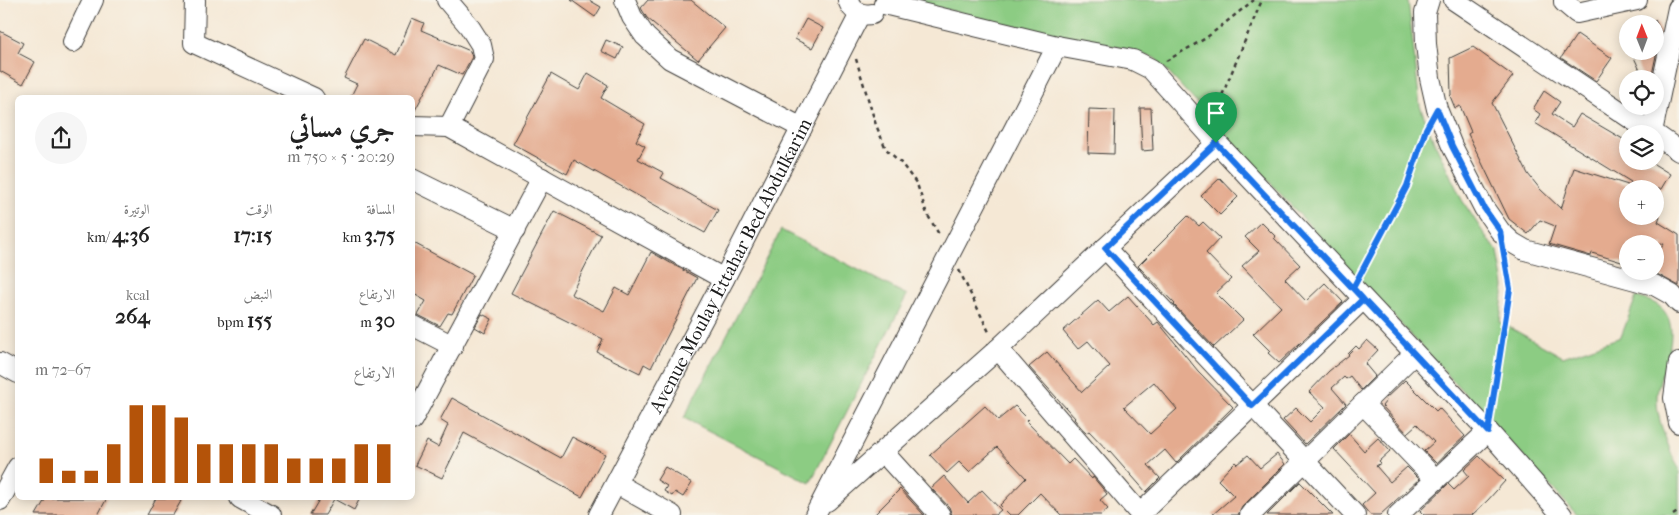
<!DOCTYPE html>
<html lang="ar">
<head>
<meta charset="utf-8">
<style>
	body { margin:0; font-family:"IM FELL French Canon",Amiri,serif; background:#f6f6f6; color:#222; direction:rtl; height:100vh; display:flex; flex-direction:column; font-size:19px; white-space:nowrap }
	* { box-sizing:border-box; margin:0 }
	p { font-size:16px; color:#767676 }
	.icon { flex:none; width:28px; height:28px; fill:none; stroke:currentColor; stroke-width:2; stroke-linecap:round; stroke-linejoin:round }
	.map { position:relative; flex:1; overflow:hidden; direction:ltr }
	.panel { position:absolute; left:15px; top:95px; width:400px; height:405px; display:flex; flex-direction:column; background:#fff; border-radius:8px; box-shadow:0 2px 12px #0003; direction:rtl }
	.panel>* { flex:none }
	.needle { width:32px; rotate:359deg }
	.buttons { position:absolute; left:1619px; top:15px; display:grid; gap:10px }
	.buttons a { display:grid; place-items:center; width:45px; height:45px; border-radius:50%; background:#fff; box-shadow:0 2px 12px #0003; font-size:25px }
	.pin { position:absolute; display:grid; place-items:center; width:42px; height:42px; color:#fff; margin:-51px -21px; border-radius:50% 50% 50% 0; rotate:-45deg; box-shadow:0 0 5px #0007 }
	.pin .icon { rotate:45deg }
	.round { display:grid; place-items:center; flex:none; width:52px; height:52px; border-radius:26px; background:#f6f6f6 }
	.headline { display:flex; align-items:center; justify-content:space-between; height:85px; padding:0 20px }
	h1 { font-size:28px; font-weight:700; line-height:38px }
	.stats { display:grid; grid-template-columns:repeat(3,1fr); gap:8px; height:85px; padding:5px 20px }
	.stats div { display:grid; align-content:center }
	.stats b { font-size:21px; font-weight:700 }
	.stats small { font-size:14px; font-weight:400 }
	.stats p { font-size:14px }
	.chart { height:140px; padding:10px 20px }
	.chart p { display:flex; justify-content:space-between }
	.chart svg { width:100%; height:90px; margin-top:5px; stroke:#b45309; stroke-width:6 }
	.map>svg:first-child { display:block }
</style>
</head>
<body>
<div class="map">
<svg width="1679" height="515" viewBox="0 0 1679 515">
	<rect width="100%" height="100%" fill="#f7f3e8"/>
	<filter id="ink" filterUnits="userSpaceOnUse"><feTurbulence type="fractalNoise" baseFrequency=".02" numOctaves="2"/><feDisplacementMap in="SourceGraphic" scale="10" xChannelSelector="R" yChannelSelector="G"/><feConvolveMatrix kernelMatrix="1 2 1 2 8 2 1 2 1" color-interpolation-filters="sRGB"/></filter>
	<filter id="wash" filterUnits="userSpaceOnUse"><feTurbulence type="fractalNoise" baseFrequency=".0096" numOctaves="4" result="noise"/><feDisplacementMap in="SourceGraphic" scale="20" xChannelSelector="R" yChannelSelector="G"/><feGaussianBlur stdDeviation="1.12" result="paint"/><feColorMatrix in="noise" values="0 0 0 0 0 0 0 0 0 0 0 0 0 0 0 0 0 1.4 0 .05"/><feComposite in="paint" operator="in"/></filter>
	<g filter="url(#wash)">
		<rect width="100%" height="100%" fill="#f5e8d5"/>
		<path fill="#8ccc83" stroke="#547450" d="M907,0H1408L1420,106L1434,141L1462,200L1488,240L1498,251L1504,286L1500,322L1563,357L1621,337L1636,297C1651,301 1663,304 1669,320C1677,345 1659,371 1657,396C1656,417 1665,436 1672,455C1674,460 1678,464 1679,469C1679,483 1679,500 1679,515H1577L1155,58L1117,47L1013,26Z
			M781,230L907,295L810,483L684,418Z"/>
		<g id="blocks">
			<path fill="#e4ab8f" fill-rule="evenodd" d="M571,0H589L601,7L595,17Z
				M648,0H691L725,28L698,60L647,18L641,8Z
				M412,18L424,23L421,30L470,51L472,57L462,75L439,65L413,114L412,98H350L357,84L344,78L364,39L396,55Z
				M806,19L823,28L812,48L795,39Z
				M1655,20L1661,32L1651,79H1644L1631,51H1655Z
				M0,31L23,43L18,53L35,62L23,84L0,71Z
				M1577,34L1612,58L1596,81L1561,58Z
				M606,40L623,47L617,59L601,51Z
				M1473,47L1513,76L1492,103L1528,174L1540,189L1561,209L1574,168L1628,185V216H1660L1658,222L1679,235V286L1655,273V257L1664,244H1628V264L1592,253L1591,256L1549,244L1555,226L1540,220L1528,234L1509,219L1468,134L1471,132L1460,106L1455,108L1450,96L1451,95L1450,58Z
				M588,73L608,85L601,98L645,124L636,141L645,146L638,159L664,173L661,178L718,210L705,233L574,160L567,174L513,144L551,74L579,90Z
				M1544,91L1560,102L1552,114L1572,127L1580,114L1628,142V161H1649L1670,174L1661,189H1628L1631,182L1535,123L1540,114L1533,109Z
				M1140,108H1151L1153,150L1142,151Z
				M1089,109L1115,110L1114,154L1088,153Z
				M1220,178L1238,197L1220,215L1201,196Z
				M554,211L601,235L571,294L604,311L616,288L629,295L651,252L697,278L651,368L644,364L640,373L597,352L603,339L511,293Z
				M1188,216L1199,226L1203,222L1220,238L1206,253L1231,279L1216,293L1243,320L1214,347L1174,305L1175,304L1138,266Z
				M1261,222L1276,237L1274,238L1300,265L1285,279L1306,301L1325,283L1343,302L1279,363L1268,353L1270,351L1253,334L1281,307L1242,266L1259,251L1245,237Z
				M412,242L473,275L452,314L448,313L440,326L418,315L426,301L412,293Z
				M1128,296L1154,325L1158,322L1198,371L1233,407L1176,463L1165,450L1148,465L1160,478L1146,492L1110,451L1109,452L1089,431L1086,433L1074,419L1075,418L1029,367L1047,352L1082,392L1110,366L1088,341L1078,349L1063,331L1098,300L1109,312ZM1154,382L1177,409L1150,434L1124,407Z
				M482,314L492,319L485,333L475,327Z
				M1367,340L1378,350L1365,364L1375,376L1361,390L1350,376L1346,379L1344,377L1332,388L1346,404L1305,444L1283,420L1296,408L1310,422L1325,407L1309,392L1329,371L1349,355L1348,354L1356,346L1359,349Z
				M1405,380L1436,411L1439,408L1465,436L1436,463L1424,451L1434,442L1417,424L1407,433L1382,406L1386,401L1385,399Z
				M452,398L561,458L572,437L605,454L582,497L464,433L442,478L415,465L427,441L438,447L448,425L440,420Z
				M985,406L998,420L1015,406L1028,419L1026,421L1068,464L1073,459L1092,479L1093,477L1107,494L1100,500L1108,509L1101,515H1061L1040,493L1018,515H1010L1000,505L1026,478L997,447L969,472L959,462L947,473L930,455Z
				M1349,434L1364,451L1378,438L1390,451L1379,461L1381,463L1376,466L1390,482L1407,467L1419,479L1380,515H1370L1362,505L1375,493L1334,449Z
				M1277,454L1285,464L1242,507L1238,515H1212L1234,496L1218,480L1229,468L1235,462L1237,464L1248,455L1260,468Z
				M1479,456L1505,481L1488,500L1472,515H1424L1420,511L1448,484L1454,490L1469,476L1464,470Z
				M665,467L692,483L683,497L675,492L672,496L664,491L667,486L657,480Z
				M944,476L968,503L982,490L1001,510L995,515H952L949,507L931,488Z
				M1300,482L1333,515H1267Z
				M900,489L924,515H874Z
				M46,498H107L98,515H36Z
				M156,498H175L181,501L173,515H147Z
				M320,498H360L354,510L334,499L325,515H310Z"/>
		</g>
	</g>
	<g filter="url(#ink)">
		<use href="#blocks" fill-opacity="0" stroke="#3d3b38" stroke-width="1"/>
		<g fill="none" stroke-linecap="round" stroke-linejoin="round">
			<g stroke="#3d3b38" stroke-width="22">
				<g id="minor">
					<path d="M195,0L194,43L314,98"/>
					<path d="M447,0L469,26L481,45L484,59L449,127"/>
					<path d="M625,0L632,17L645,36L670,59L802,128"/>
					<path d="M848,0C852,11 860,16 872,14"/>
					<path d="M1429,0L1425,13L1426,44L1430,78L1437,109L1452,146L1484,208L1500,231L1513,243L1525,250L1654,285L1672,295L1679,303"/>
					<path d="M1454,0L1654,134"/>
					<path d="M1564,0V2L1577,13L1637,0"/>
					<path d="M73,42L93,0"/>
					<path d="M1057,46L1133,60L1151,69L1217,143L1488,431L1562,515"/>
					<path d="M412,126L449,127L724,279"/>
					<path d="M1652,132L1678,8"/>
					<path d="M1655,134L1679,151"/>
					<path d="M1217,143L998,349L1140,514L1363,299"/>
					<path d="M412,179L515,230"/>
					<path d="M1105,248L1355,515"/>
					<path d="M412,325L453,346"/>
					<path d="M1414,354L1363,404L1436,480"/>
					<path d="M1679,362L1674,398L1679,423"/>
					<path d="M0,363L18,373"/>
					<path d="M412,420L542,178"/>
					<path d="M883,452L940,515"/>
					<path d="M617,484L672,515"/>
					<path d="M240,498L271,515"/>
					<path d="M0,500L18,467"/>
					<path d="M827,501L998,349"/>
					<path id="s1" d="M599,515L724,279L860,14"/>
					<path d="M815,515L1057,46L884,4"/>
					<path d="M1250,515L1363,404"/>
					<path d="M1398,515L1488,431"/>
				</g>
			</g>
			<path stroke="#3d3b38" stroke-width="2.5" stroke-dasharray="4 4" stroke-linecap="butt" d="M856,59L876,125L886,149L901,163L917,184L927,214L940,236
				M1166,61L1206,38L1254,0
				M1213,117L1262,0
				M959,270L990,334
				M1360,274L1407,186L1427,127
				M1491,410L1510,289L1504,258
				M1673,515L1679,511"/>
			<use href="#minor" stroke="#fff" stroke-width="20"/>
		</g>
	</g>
	<g fill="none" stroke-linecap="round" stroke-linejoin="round" filter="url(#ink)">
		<g stroke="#fff" stroke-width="10">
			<path id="route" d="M1216,143L1105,248L1252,406L1363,299L1353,288L1407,186L1426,129L1437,109L1452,146L1484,208L1500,231L1510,289L1488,432L1216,143"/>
		</g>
		<use href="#route" stroke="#1a73e8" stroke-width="6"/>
	</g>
	<g text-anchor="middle" stroke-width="4.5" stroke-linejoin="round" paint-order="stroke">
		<g font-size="19" fill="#1c1c1c" stroke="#f7f3e8">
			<text dy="7" stroke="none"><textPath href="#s1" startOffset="282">Avenue Moulay Ettahar Bed Abdulkarim</textPath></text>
		</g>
	</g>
</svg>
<div class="buttons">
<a><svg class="needle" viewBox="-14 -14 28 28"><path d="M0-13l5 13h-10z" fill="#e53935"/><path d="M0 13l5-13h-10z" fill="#767676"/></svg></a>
<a><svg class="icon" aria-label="locate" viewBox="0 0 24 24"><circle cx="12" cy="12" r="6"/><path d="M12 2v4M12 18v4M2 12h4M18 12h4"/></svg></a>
<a><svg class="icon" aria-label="layers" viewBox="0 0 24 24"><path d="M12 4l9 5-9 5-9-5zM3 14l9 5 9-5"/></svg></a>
<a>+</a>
<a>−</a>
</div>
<div class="pin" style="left:1216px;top:143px;background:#1e9e55"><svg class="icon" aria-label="arrive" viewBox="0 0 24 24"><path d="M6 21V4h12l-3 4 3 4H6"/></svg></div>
<section class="panel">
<div class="headline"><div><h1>جري مسائي</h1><p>20:29 · 5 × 750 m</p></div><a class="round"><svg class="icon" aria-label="share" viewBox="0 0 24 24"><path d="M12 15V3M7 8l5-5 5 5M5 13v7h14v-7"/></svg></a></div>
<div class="stats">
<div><p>المسافة</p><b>3.75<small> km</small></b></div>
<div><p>الوقت</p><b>17:15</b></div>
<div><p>الوتيرة</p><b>4:36<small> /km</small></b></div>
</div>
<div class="stats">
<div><p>الارتفاع</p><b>30<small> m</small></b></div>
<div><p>النبض</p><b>155<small> bpm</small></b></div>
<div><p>kcal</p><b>264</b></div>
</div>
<div class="chart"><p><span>الارتفاع</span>67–72 m</p>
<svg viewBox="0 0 160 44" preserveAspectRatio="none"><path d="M5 44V32M15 44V38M25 44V38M35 44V25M45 44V6M55 44V6M65 44V12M75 44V25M85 44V25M95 44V25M105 44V25M115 44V32M125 44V32M135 44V32M145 44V25M155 44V25"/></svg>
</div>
</section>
</div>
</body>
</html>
